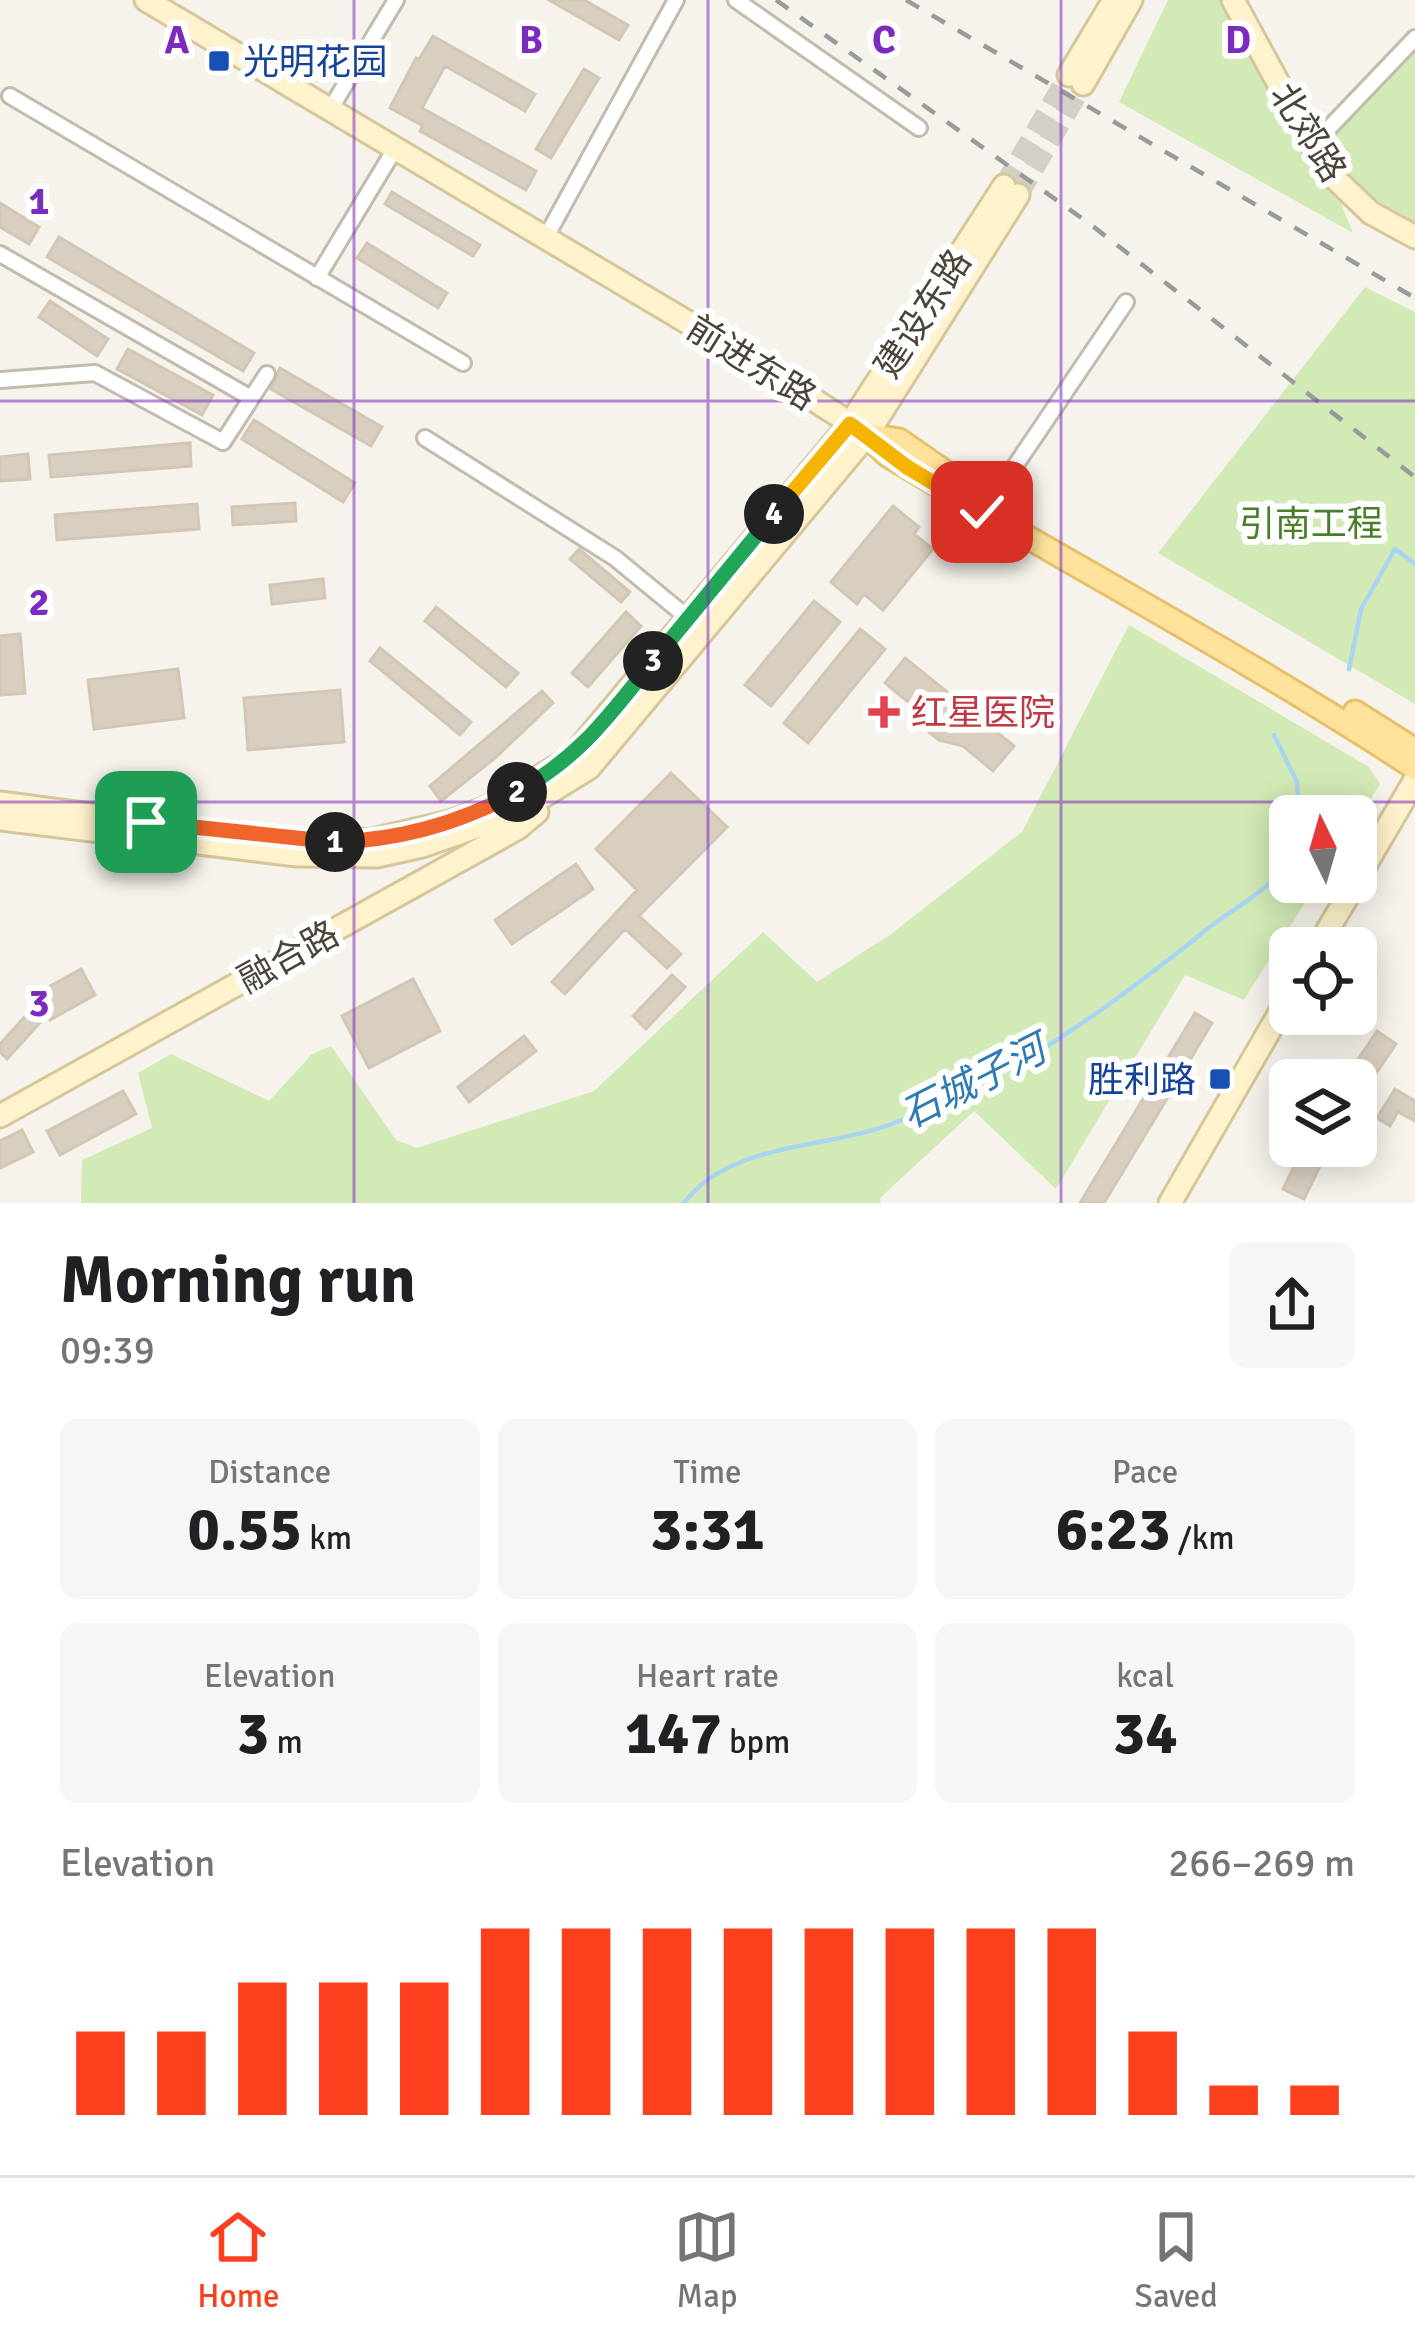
<!DOCTYPE html>
<html lang="en">
<head>
<meta charset="utf-8">
<style>
	body { margin:0; font-family:Signika,"Noto Sans SC",sans-serif; background:#f6f6f6; color:#202124; height:100vh; display:flex; flex-direction:column; font-size:45px; white-space:nowrap }
	* { box-sizing:border-box; margin:0 }
	p { font-size:39px; color:#757577 }
	.icon { flex:none; width:66px; height:66px; fill:none; stroke:currentColor; stroke-width:2; stroke-linecap:round; stroke-linejoin:round }
	.map { position:relative; height:1203px; overflow:hidden }
	.side { display:flex; flex-direction:column; background:#fff; flex:1 }
	.side>* { flex:none }
	.needle { width:78px; rotate:355deg }
	.fabs { position:absolute; left:1269px; top:795px; display:grid; gap:24px }
	.fabs a { display:grid; place-items:center; width:108px; height:108px; border-radius:18px; background:#fff; box-shadow:0 6px 30px #0003; font-size:60px }
	.pin { position:absolute; display:grid; place-items:center; width:102px; height:102px; color:#fff; margin:-51px; border-radius:24px; box-shadow:0 6px 18px #0006 }
	.km { position:absolute; width:60px; height:60px; margin:-30px; border-radius:50%; background:#222; color:#fff; font-size:33px; line-height:60px; text-align:center }
	.round { display:grid; place-items:center; flex:none; width:126px; height:126px; border-radius:18px; background:#f6f6f6 }
	.headline { display:flex; align-items:center; justify-content:space-between; height:204px; padding:0 60px }
	h1 { font-size:66px; font-weight:800; line-height:90px }
	.metrics { display:grid; grid-template-columns:repeat(3,1fr); gap:18px; height:204px; padding:12px 60px }
	.metrics div { display:grid; align-content:center; border-radius:18px; background:#f6f6f6; text-align:center }
	.metrics b { font-size:60px; font-weight:800 }
	.metrics small { font-size:33px; font-weight:400 }
	.metrics p { font-size:33px }
	.chart { height:336px; padding:24px 60px }
	.chart p { display:flex; justify-content:space-between }
	.chart svg { width:100%; height:216px; margin-top:12px; stroke:#fc3f1d; stroke-width:6 }
	.menu { display:flex; justify-content:space-around; align-items:center; height:168px; border-top:3px solid #e0e0e0; background:#fff; font-size:33px; color:#757577 }
	.menu a { display:grid; justify-items:center; gap:6px }
	.menu .current { color:#fc3f1d }
	.map>svg:first-child { display:block }
</style>
</head>
<body>
<div class="map">
<svg width="1415" height="1203" viewBox="0 0 1415 1203">
	<rect width="100%" height="100%" fill="#f6f3ec"/>
	<path fill="#d2eab5" d="M1168,0H1224L1301,153L1340,201L1353,233L1119,102Z
		M1415,51V223C1383,203 1329,183 1325,141Z
		M1365,287L1415,312V704L1158,553Z
		M1129,625L1369,767L1380,784L1356,822V816H1290V882H1318L1244,1000L1185,975L1056,1189L974,1111L880,1198L881,1203H81L82,1160L152,1128L138,1073L171,1054L269,1101L312,1054L331,1046L396,1140L417,1148L594,1091L763,932L817,982L891,934L1022,832Z"/>
	<g fill="none" stroke-linecap="round" stroke-linejoin="round">
		<path stroke="#a9d4f2" stroke-width="4.5" d="M1349,669L1361,609L1395,549L1415,564
			M1274,735L1297,782L1299,816
			M684,1203C729,1143 822,1149 886,1126C1006,1083 1108,1009 1206,930C1235,907 1269,891 1290,860"/>
	</g>
	<path fill="#d8cfc1" stroke="#d3c7b4" stroke-width="3" d="M549,0H584L628,25L619,40Z
		M433,36L535,94L525,111L445,66L422,108L536,171L526,190L420,131L423,126L390,108L416,58L419,59Z
		M584,69L599,78L551,158L536,149Z
		M392,192L480,245L473,256L385,204Z
		M0,203L39,227L29,244L0,227Z
		M59,237L254,353L243,371L47,257Z
		M367,243L447,293L438,308L357,258Z
		M50,301L108,339L97,356L39,317Z
		M128,349L213,395L202,415L117,369Z
		M280,368L382,427L371,446L271,389Z
		M254,420L355,483L343,502L242,439Z
		M190,443L191,466L51,477L49,455Z
		M28,454L30,479L0,481V457Z
		M295,503L296,521L233,525L232,507Z
		M197,504L199,529L57,540L55,515Z
		M893,506L919,527L914,534L933,549L883,610L864,594L857,604L831,582Z
		M579,549L630,592L621,602L570,559Z
		M323,579L325,598L272,604L270,585Z
		M814,601L840,622L771,706L745,685Z
		M436,607L518,673L506,687L425,621Z
		M626,612L641,626L588,687L572,673Z
		M860,629L885,649L808,743L784,723Z
		M20,634L25,693L0,695V636Z
		M380,648L471,722L460,735L370,661Z
		M905,658L1014,746L993,771L963,746L939,740L929,732L918,710L885,683Z
		M178,669L184,718L94,729L88,680Z
		M340,690L344,742L248,750L244,698Z
		M542,691L553,703L495,758L441,801L430,786Z
		M671,773L727,827L639,916L681,954L667,968L625,929L565,994L552,982L637,890L596,849Z
		M576,864L593,889L512,944L495,920Z
		M81,969L95,995L50,1020L47,1015L7,1059L0,1052V1044L39,1001L36,994Z
		M672,975L685,987L646,1029L633,1016Z
		M413,979L440,1031L369,1068L342,1016Z
		M1195,1013L1212,1023L1156,1117L1104,1203H1080Z
		M1377,1031L1396,1044L1356,1103V1080H1344Z
		M524,1036L536,1051L469,1102L458,1087Z
		M1395,1089L1415,1101V1121L1398,1112L1390,1126L1377,1118Z
		M123,1091L136,1114L60,1155L47,1131Z
		M22,1130L33,1152L0,1168V1141Z
		M1304,1146H1330L1304,1199L1283,1189Z"/>
	<g fill="none" stroke-linecap="round" stroke-linejoin="round">
		<path stroke="#d4d0c8" stroke-width="21" stroke-dasharray="21 10" stroke-linecap="butt" d="M1004,186L1069,75
			M1018,195L1083,84"/>
		<g stroke="#c2bbae" stroke-width="20">
			<path id="street" d="M736,0L919,128
				M10,96L463,363
				M331,108L396,0
				M1311,147L1415,38
				M546,237L676,0
				M0,254L251,398
				M317,278L396,147
				M0,380L95,373L223,442L267,374
				M425,438L615,558L688,618
				M990,503L1126,302"/>
		</g>
		<g stroke="#d6c79b" stroke-width="27">
			<path id="secondary" d="M146,0L771,372L862,431
				M1233,0L1325,169L1371,213L1415,237
				M1069,75L1114,0
				M1083,84L1131,0
				M0,803L136,821
				M0,819L297,855L377,856L422,846L516,813L589,768L867,435L1018,195
				M292,841L373,840L450,822L494,805L572,757L850,424L1004,186
				M1356,881L1415,780
				M1317,948L1356,882
				M0,1116L518,828L537,812
				M1170,1203L1290,995"/>
		</g>
		<g stroke="#e6c16a" stroke-width="27">
			<path id="primary" d="M867,435L887,455C1062,560 1244,656 1415,768
				M867,435L899,440L974,492
				M1355,712L1415,750"/>
		</g>
		<use href="#street" stroke="#fff" stroke-width="14"/>
		<use href="#secondary" stroke="#fff3cd" stroke-width="21"/>
		<use href="#primary" stroke="#ffe39c" stroke-width="21"/>
		<path stroke="#9a9a9a" stroke-width="4.5" stroke-dasharray="15 15" stroke-linecap="butt" d="M776,0L1090,224L1415,477
			M906,0L1415,298"/>
	</g>
	<g fill="none" stroke-linecap="round" stroke-linejoin="round">
		<g stroke="#fff" stroke-width="24">
			<path id="split-1" d="M146,822L335,842"/>
		</g>
		<g stroke="#fff" stroke-width="24">
			<path id="split-2" d="M335,842C400,840 460,823 517,792"/>
		</g>
		<g stroke="#fff" stroke-width="24">
			<path id="split-3" d="M517,792C581,756 608,717 653,661"/>
		</g>
		<g stroke="#fff" stroke-width="24">
			<path id="split-4" d="M653,661L774,514"/>
		</g>
		<g stroke="#fff" stroke-width="24">
			<path id="split-5" d="M774,514L850,424L907,467"/>
		</g>
		<g stroke="#fff" stroke-width="24">
			<path id="split-6" d="M907,467L982,512"/>
		</g>
		<use href="#split-1" stroke="#f0652b" stroke-width="15"/>
		<use href="#split-2" stroke="#f0652b" stroke-width="15"/>
		<use href="#split-3" stroke="#22a559" stroke-width="15"/>
		<use href="#split-4" stroke="#22a559" stroke-width="15"/>
		<use href="#split-5" stroke="#f5b400" stroke-width="15"/>
		<use href="#split-6" stroke="#f5b400" stroke-width="15"/>
	</g>
	<path fill="none" stroke="#7b2cbf" stroke-width="3" stroke-opacity="0.55" d="M354,0V1203M708,0V1203M1061,0V1203M0,401H1415M0,802H1415"/>
	<g fill="#1a4fb4" stroke="#fff" stroke-width="4.5">
		<rect x="207" y="49" width="24" height="24" rx="6"/>
		<rect x="1208" y="1067" width="24" height="24" rx="6"/>
	</g>
	<path fill="#e0444e" stroke="#fff" stroke-width="4.5" d="M878 694h12v12h12v12h-12v12h-12v-12h-12v-12h12z"/>
	<g text-anchor="middle" stroke-width="12" stroke-linejoin="round" paint-order="stroke">
		<g font-size="36" fill="#164399" stroke="#fff" text-anchor="start">
			<text x="243" y="74">光明花园</text>
			<text x="1196" y="1092" text-anchor="end">胜利路</text>
		</g>
		<g font-size="36" fill="#4b4439" stroke="#fff">
			<text transform="translate(1309 132) rotate(58)" y="13">北郊路</text>
			<text transform="translate(922 313) rotate(-57)" y="13">建设东路</text>
			<text transform="translate(752 362) rotate(32)" y="13">前进东路</text>
			<text transform="translate(288 956) rotate(-29)" y="13">融合路</text>
		</g>
		<g font-size="36" fill="#4a7f2a" stroke="#fff">
			<text x="1311" y="536">引南工程</text>
		</g>
		<g font-size="36" fill="#be3a42" stroke="#fff" text-anchor="start">
			<text x="911" y="725">红星医院</text>
		</g>
		<g font-size="39" font-style="italic" fill="#2e7ab2" stroke="#fff">
			<text transform="translate(973 1081) rotate(-27)" y="14">石城子河</text>
		</g>
	</g>
	<g font-size="39" text-anchor="middle" font-weight="bold" fill="#7b2cbf" stroke="#fff" stroke-width="12" stroke-linejoin="round" paint-order="stroke">
		<text x="177" y="53">A</text>
		<text x="531" y="53">B</text>
		<text x="884" y="53">C</text>
		<text x="1238" y="53">D</text>
		<text x="39" y="214">1</text>
		<text x="39" y="615">2</text>
		<text x="39" y="1016">3</text>
	</g>
</svg>
<div class="fabs">
<a><svg class="needle" viewBox="-14 -14 28 28"><path d="M0-13l5 13h-10z" fill="#e53935"/><path d="M0 13l5-13h-10z" fill="#757577"/></svg></a>
<a><svg class="icon" aria-label="locate" viewBox="0 0 24 24"><circle cx="12" cy="12" r="6"/><path d="M12 2v4M12 18v4M2 12h4M18 12h4"/></svg></a>
<a><svg class="icon" aria-label="layers" viewBox="0 0 24 24"><path d="M12 4l9 5-9 5-9-5zM3 14l9 5 9-5"/></svg></a>
</div>
<div class="pin" style="left:146px;top:822px;background:#1e9e55"><svg class="icon" aria-label="arrive" viewBox="0 0 24 24"><path d="M6 21V4h12l-3 4 3 4H6"/></svg></div>
<div class="pin" style="left:982px;top:512px;background:#d93025"><svg class="icon" aria-label="check" viewBox="0 0 24 24"><path d="M5 12l5 5 9-10"/></svg></div>
<b class="km" style="left:335px;top:842px">1</b>
<b class="km" style="left:517px;top:792px">2</b>
<b class="km" style="left:653px;top:661px">3</b>
<b class="km" style="left:774px;top:514px">4</b>
</div>
<section class="side">
<div class="headline"><div><h1>Morning run</h1><p>09:39</p></div><a class="round"><svg class="icon" aria-label="share" viewBox="0 0 24 24"><path d="M12 15V3M7 8l5-5 5 5M5 13v7h14v-7"/></svg></a></div>
<div class="metrics">
<div><p>Distance</p><b>0.55<small> km</small></b></div>
<div><p>Time</p><b>3:31</b></div>
<div><p>Pace</p><b>6:23<small> /km</small></b></div>
</div>
<div class="metrics">
<div><p>Elevation</p><b>3<small> m</small></b></div>
<div><p>Heart rate</p><b>147<small> bpm</small></b></div>
<div><p>kcal</p><b>34</b></div>
</div>
<div class="chart"><p><span>Elevation</span>266–269 m</p>
<svg viewBox="0 0 160 44" preserveAspectRatio="none"><path d="M5 44V27M15 44V27M25 44V17M35 44V17M45 44V17M55 44V6M65 44V6M75 44V6M85 44V6M95 44V6M105 44V6M115 44V6M125 44V6M135 44V27M145 44V38M155 44V38"/></svg>
</div>
</section>
<nav class="menu">
<a class="current"><svg class="icon" aria-label="home" viewBox="0 0 24 24"><path d="M3 11l9-7 9 7M6 9v11h12V9"/></svg>Home</a>
<a><svg class="icon" aria-label="map" viewBox="0 0 24 24"><path d="M3 6l6-2 6 2 6-2v14l-6 2-6-2-6 2zM9 4v14M15 6v14"/></svg>Map</a>
<a><svg class="icon" aria-label="saved" viewBox="0 0 24 24"><path d="M7 4h10v16l-5-4-5 4z"/></svg>Saved</a>
</nav>
</body>
</html>
